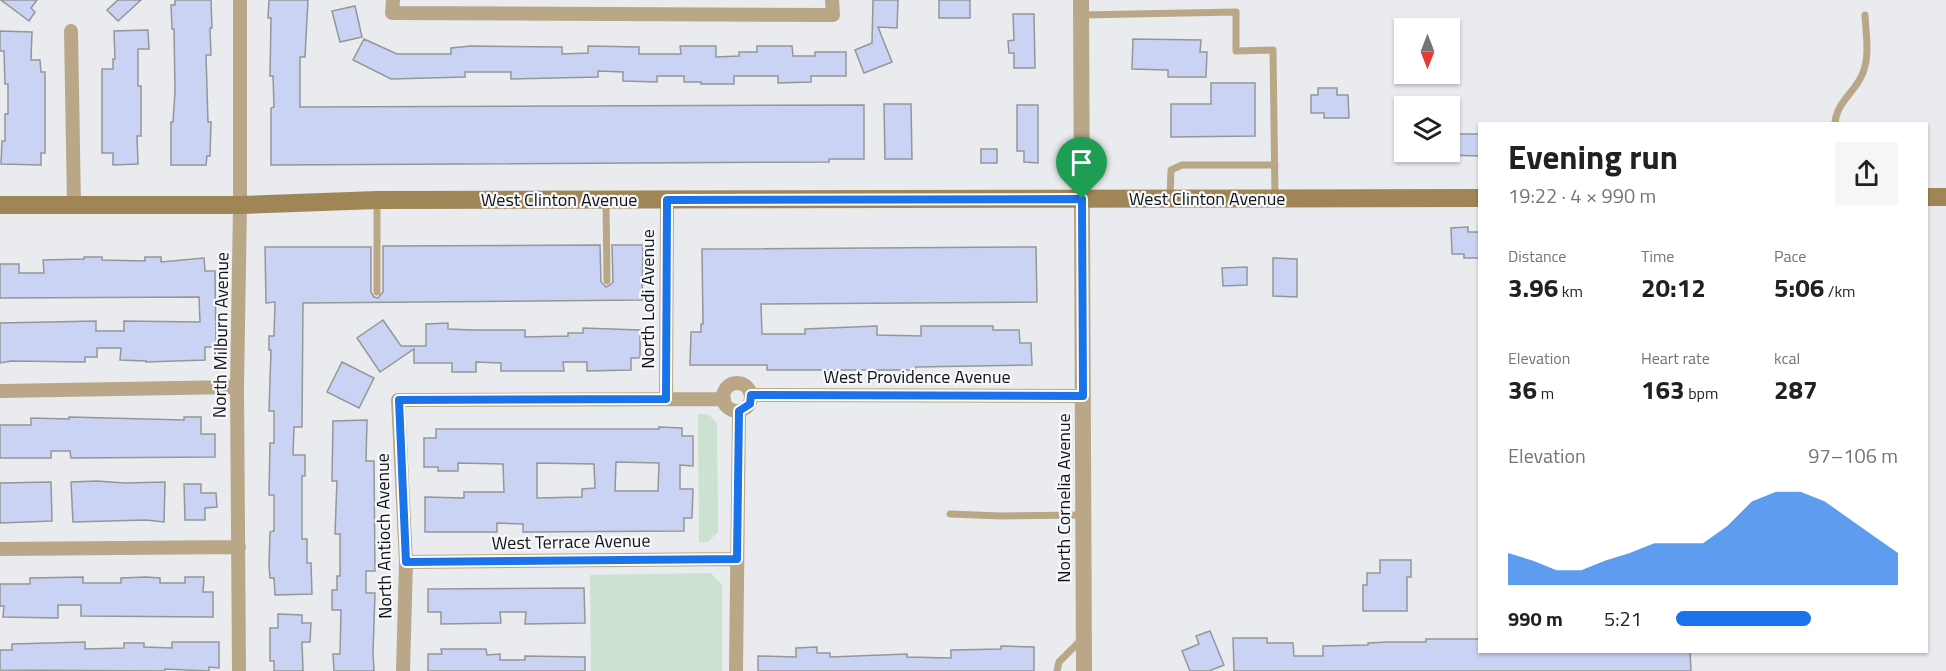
<!DOCTYPE html>
<html lang="en">
<head>
<meta charset="utf-8">
<style>
	body { margin:0; font-family:"Titillium Web",sans-serif; background:#f6f6f6; color:#202124; height:100vh; display:flex; flex-direction:column; font-size:22px; white-space:nowrap }
	* { box-sizing:border-box; margin:0 }
	p { font-size:20px; color:#757577 }
	.icon { flex:none; width:33px; height:33px; fill:none; stroke:currentColor; stroke-width:2; stroke-linecap:round; stroke-linejoin:round }
	.map { position:relative; flex:1; overflow:hidden }
	.drawer { position:absolute; left:1478px; top:122px; width:450px; height:531px; display:flex; flex-direction:column; background:#fff; border-radius:0px; box-shadow:0 2px 4px #0004 }
	.drawer>* { flex:none }
	.needle { width:39px; rotate:180deg }
	.buttons { position:absolute; left:1394px; top:18px; display:grid; gap:12px }
	.buttons a { display:grid; place-items:center; width:66px; height:66px; border-radius:0px; background:#fff; box-shadow:0 2px 4px #0004; font-size:30px }
	.pin { position:absolute; display:grid; place-items:center; width:51px; height:51px; color:#fff; margin:-62px -26px; border-radius:50% 50% 50% 0; rotate:-45deg; box-shadow:0 0 6px #0007 }
	.pin .icon { rotate:45deg }
	.round { display:grid; place-items:center; flex:none; width:63px; height:63px; border-radius:0px; background:#f6f6f6 }
	.summary { display:flex; align-items:center; justify-content:space-between; height:102px; padding:0 30px }
	h1 { font-size:33px; font-weight:700; line-height:45px }
	.metrics { display:grid; grid-template-columns:repeat(3,1fr); gap:9px; height:102px; padding:6px 30px }
	.metrics div { display:grid; align-content:center }
	.metrics b { font-size:26px; font-weight:700 }
	.metrics small { font-size:16px; font-weight:400 }
	.metrics p { font-size:16px }
	.chart { height:168px; padding:12px 30px }
	.chart p { display:flex; justify-content:space-between }
	.chart svg { width:100%; height:108px; margin-top:6px; fill:#1a73e8; opacity:.7 }
	ul { padding:0 30px; list-style:none; font-size:20px }
	li { display:grid; grid-template-columns:96px 72px 1fr; align-items:center; height:45px }
	li i { height:15px; border-radius:8px; background:#1a73e8 }
	.map>svg:first-child { display:block }
</style>
</head>
<body>
<div class="map">
<svg width="1946" height="671" viewBox="0 0 1946 671">
	<rect width="100%" height="100%" fill="#e9ebef"/>
	<path fill="#cce1cf" d="M698,414H708L717,423L718,532L708,542H699Z
		M711,573L722,585V671H591L590,575Z"/>
	<path fill="#cad3f3" stroke="#95969a" stroke-width="1.5" fill-rule="evenodd" d="M1,0H37L31,8L35,12L29,21Z
		M118,0H141L118,21L107,10Z
		M175,0H211L212,28H210L211,55H206L208,122H211L210,156H207L206,165H171V122H173L175,91L174,29H172L171,5H175Z
		M269,0H308L305,57H300V107L864,105V159H829V162L271,165V108L274,107L273,76H270L271,18H268Z
		M873,0H898L897,28L878,27L892,62L864,73L855,50L872,43Z
		M939,0H970V18H939Z
		M355,6L362,37L340,42L332,11Z
		M1013,14H1034L1035,68H1014V53H1009L1008,41L1014,40Z
		M148,30L149,49H138V86H141V136H137L138,164L113,165V153H102V69H113V59H115L114,31Z
		M0,31L32,32L31,60H40L41,72H45V153H41V165L1,164L2,141H5V114H8V84H5L4,51H0Z
		M364,39L397,54H451V48L471,46L562,47V54L588,53V46L639,47V54H681L680,46H716V57L739,56V52H757V46H792L793,56H815V52H846V76H811V82L778,83V76H734V84H701V82H684V76H657V82L623,81V72L598,71V77L511,79V72H465V77L391,79L353,60Z
		M1133,39L1201,40L1200,52H1207L1206,77H1168V70L1132,69Z
		M1211,83H1255V136L1171,137V104H1211Z
		M1318,88H1337V95H1348L1349,118H1324V113H1311V95H1318Z
		M884,104H911L912,159H885Z
		M1017,105H1038V163L1024,162V151H1017Z
		M1457,134H1479V156L1449,155V140H1457Z
		M981,149H997V163H981Z
		M1468,227V232H1479V258H1464V254H1452L1451,228Z
		M600,245L601,282L606,287L610,285L613,282L612,245H643L642,300L303,303L302,427H294L293,455H305V476H302V539H307V563H311L312,594L275,595L274,578H270L269,565L270,532L274,531V495H269L270,443H274V411H269L271,350H269V336H274L275,302L266,303L265,247H371V292L374,297L378,298L383,292V246Z
		M1036,247L1037,302L761,304L762,334H805V329L877,326V335L921,336V326H993V330H1019L1020,343H1031L1032,365L916,367L915,370H767V365H690L691,332H701V324H703L702,249Z
		M84,257H102V260L145,261V257H161V262L204,258L205,271H215L216,347H205V360L146,362V361L120,360L121,348H97V357H85V362L11,361L0,363V323L96,321V331H124V321L200,322L199,297L0,298V264H19V273H44L43,260L84,259Z
		M1273,258L1297,259V297L1273,296Z
		M1247,267V285L1223,286L1222,268Z
		M383,320L401,346H426V324L448,323V329L473,330H525V337L568,336V333H583V328L640,330V358H631V370L587,371V362H563L564,371H501V363L476,362V372H452V363H414V349L380,372L357,338Z
		M342,362L374,378L359,408L327,392Z
		M69,417L184,420V417H201V434H215V457L71,458L70,451H51V458H0V425H31V418L69,419Z
		M367,420L366,461H374L375,571H366V593H375L373,653L374,671H334L333,654H340L341,610H332V590H337V576H340V534H335L337,481H332L333,421Z
		M659,427L682,428V436H693V466L680,465V489H693L692,518H684V531L523,532V524L497,523V532H425V497L464,498V492H504L503,464L458,463V471H438V467H424V438H436V429H659ZM616,462L659,463L658,491H615ZM537,463L594,464L595,488L582,489V497L537,498Z
		M97,481L125,483L165,482L164,522L146,520L73,522L71,482Z
		M51,482L52,521L0,523V483Z
		M184,484H201V493H216L217,507L205,508V520H185Z
		M1380,560H1411V577H1407V611H1363V585H1367V573H1380Z
		M83,577V583H121V578L146,577L160,578V583H185V577H204L203,592H213V617L81,616V605H58V618L3,617L4,606H0V584H30V578Z
		M584,588L585,623L525,624L526,612H500L501,623L441,624V612H428V589Z
		M278,614L302,615V623H311L310,642H302L303,671H274V661H270V628H278Z
		M1210,631L1224,665L1209,671H1190L1182,651L1199,644L1196,636Z
		M1233,638H1267V643H1293L1294,656H1323V646L1368,645V643L1388,642H1426V639H1479V651H1690L1691,671H1234Z
		M85,642V649L124,648V643H144V647L172,648V642H219V668L209,667V671L165,669V671L0,670V650H12V644Z
		M1001,646L1034,647V671H758V656L796,657V648L817,647V653H830V657L907,654V657L951,658V650L1001,649Z
		M441,649H486L487,655L500,654V660H525V656L585,657V671H428V654H442Z"/>
	<g fill="none" stroke-linecap="round" stroke-linejoin="round">
		<path stroke="#b9a788" stroke-width="7" d="M1081,15L1236,12V51L1273,50L1275,196
			M1835,123C1836,105 1851,95 1860,79C1871,60 1866,36 1865,15
			M1170,198L1171,170L1182,165H1275
			M377,200V292
			M606,200L607,281
			M950,514L1001,516L1084,515
			M1057,671L1059,662L1082,639"/>
		<path stroke="#b9a788" stroke-width="14" d="M393,0L392,13L833,15L832,0
			M71,31L74,205
			M723 397a14 14 0 1 1 28 0a14 14 0 1 1-28 0Z
			M0,391L237,387
			M751,395L1083,396
			M666,399L667,200
			M0,549L239,547
			M406,562L737,559
			M239,671L237,387L240,205V0
			M403,671L406,562L398,400L724,399
			M736,671L739,411"/>
		<path stroke="#b9a788" stroke-width="16" d="M1081,0L1084,671"/>
		<path stroke="#a08557" stroke-width="18" d="M1926,197H1946
			M0,205H240L377,200L1479,198"/>
	</g>
	<g fill="none" stroke-linecap="round" stroke-linejoin="round">
		<g stroke="#fff" stroke-width="12">
			<path id="route" d="M1082,199L1083,396L751,395L750,404L739,411L737,559L406,562L399,400L666,399L667,200Z"/>
		</g>
		<use href="#route" stroke="#1a73e8" stroke-width="8"/>
	</g>
	<g text-anchor="middle" stroke-width="4.5" stroke-linejoin="round" paint-order="stroke">
		<g font-size="18" fill="#111213" stroke="#f7f8fc">
			<text x="1207" y="205">West Clinton Avenue</text>
			<text x="559" y="206">West Clinton Avenue</text>
			<text transform="translate(648 299) rotate(-90)" y="6">North Lodi Avenue</text>
			<text transform="translate(221 335) rotate(-89)" y="6">North Milburn Avenue</text>
			<text x="917" y="383">West Providence Avenue</text>
			<text transform="translate(1064 498) rotate(-90)" y="6">North Cornelia Avenue</text>
			<text transform="translate(384 536) rotate(-91)" y="6">North Antioch Avenue</text>
			<text transform="translate(571 542) rotate(-1)" y="6">West Terrace Avenue</text>
		</g>
	</g>
</svg>
<div class="buttons">
<a><svg class="needle" viewBox="-14 -14 28 28"><path d="M0-13l5 13h-10z" fill="#e53935"/><path d="M0 13l5-13h-10z" fill="#757577"/></svg></a>
<a><svg class="icon" aria-label="layers" viewBox="0 0 24 24"><path d="M12 4l9 5-9 5-9-5zM3 14l9 5 9-5"/></svg></a>
</div>
<div class="pin" style="left:1082px;top:199px;background:#1e9e55"><svg class="icon" aria-label="arrive" viewBox="0 0 24 24"><path d="M6 21V4h12l-3 4 3 4H6"/></svg></div>
<section class="drawer">
<div class="summary"><div><h1>Evening run</h1><p>19:22 · 4 × 990 m</p></div><a class="round"><svg class="icon" aria-label="share" viewBox="0 0 24 24"><path d="M12 15V3M7 8l5-5 5 5M5 13v7h14v-7"/></svg></a></div>
<div class="metrics">
<div><p>Distance</p><b>3.96<small> km</small></b></div>
<div><p>Time</p><b>20:12</b></div>
<div><p>Pace</p><b>5:06<small> /km</small></b></div>
</div>
<div class="metrics">
<div><p>Elevation</p><b>36<small> m</small></b></div>
<div><p>Heart rate</p><b>163<small> bpm</small></b></div>
<div><p>kcal</p><b>287</b></div>
</div>
<div class="chart"><p><span>Elevation</span>97–106 m</p>
<svg viewBox="0 0 160 44" preserveAspectRatio="none"><path d="M0 44V31L10 34L20 38L30 38L40 34L50 31L60 27L70 27L80 27L90 20L100 10L110 6L120 6L130 10L140 17L150 24L160 31V44z"/></svg>
</div>
<ul>
<li><b>990 m</b>5:21<i style="width:61%"></i></li>
</ul>
</section>
</div>
</body>
</html>
